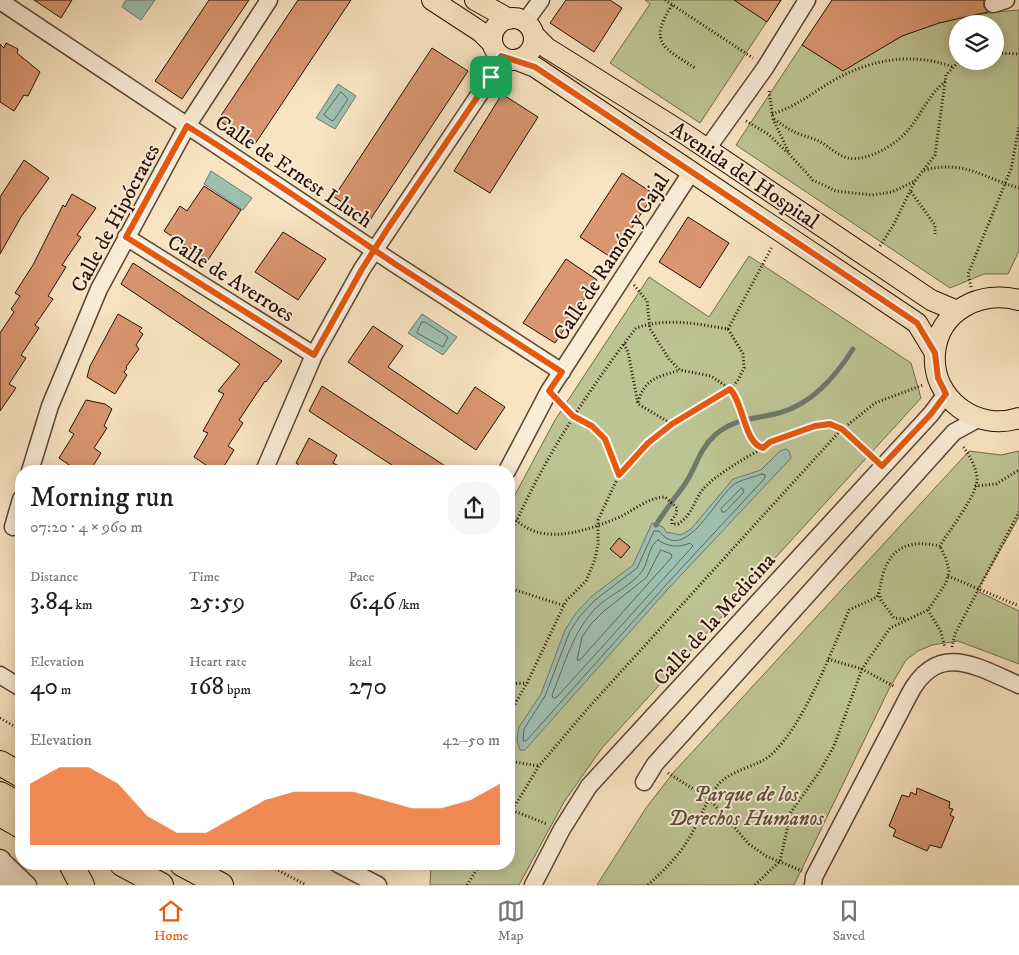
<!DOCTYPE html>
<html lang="en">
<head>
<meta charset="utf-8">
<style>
	body { margin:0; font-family:"IM FELL DW Pica",serif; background:#f6f6f6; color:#202124; height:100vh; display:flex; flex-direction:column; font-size:19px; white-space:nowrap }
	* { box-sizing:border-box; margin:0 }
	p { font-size:16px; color:#757577 }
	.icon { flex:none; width:28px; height:28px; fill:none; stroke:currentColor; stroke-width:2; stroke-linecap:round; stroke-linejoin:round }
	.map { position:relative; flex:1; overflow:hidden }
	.side { position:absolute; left:15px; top:465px; width:500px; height:405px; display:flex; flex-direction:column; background:#fff; border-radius:20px; box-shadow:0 2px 12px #0003 }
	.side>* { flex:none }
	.tools { position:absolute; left:949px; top:15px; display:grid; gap:10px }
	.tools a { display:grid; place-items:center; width:55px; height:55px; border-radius:50%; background:#fff; box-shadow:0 2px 12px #0003; font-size:25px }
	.pin { position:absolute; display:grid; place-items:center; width:42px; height:42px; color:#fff; margin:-21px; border-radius:10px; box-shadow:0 2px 8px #0006 }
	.round { display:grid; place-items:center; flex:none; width:52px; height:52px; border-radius:20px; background:#f6f6f6 }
	.head { display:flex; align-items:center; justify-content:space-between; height:85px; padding:0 15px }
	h1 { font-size:28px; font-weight:600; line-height:38px }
	.stats { display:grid; grid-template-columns:repeat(3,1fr); gap:8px; height:85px; padding:5px 15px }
	.stats div { display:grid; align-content:center }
	.stats b { font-size:25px; font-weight:600 }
	.stats small { font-size:14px; font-weight:400 }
	.stats p { font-size:14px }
	.chart { height:140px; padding:10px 15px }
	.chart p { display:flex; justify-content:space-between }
	.chart svg { width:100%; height:90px; margin-top:5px; fill:#ea580c; opacity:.7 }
	.tabs { display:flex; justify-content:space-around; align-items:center; height:70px; border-top:1px solid #e0e0e0; background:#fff; font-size:14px; color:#757577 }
	.tabs a { display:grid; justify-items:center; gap:2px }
	.tabs .on { color:#ea580c }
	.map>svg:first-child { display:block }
</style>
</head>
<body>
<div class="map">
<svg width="1019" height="885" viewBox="0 0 1019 885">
	<rect width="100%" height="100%" fill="#f8e4c1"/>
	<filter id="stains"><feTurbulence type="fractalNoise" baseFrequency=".004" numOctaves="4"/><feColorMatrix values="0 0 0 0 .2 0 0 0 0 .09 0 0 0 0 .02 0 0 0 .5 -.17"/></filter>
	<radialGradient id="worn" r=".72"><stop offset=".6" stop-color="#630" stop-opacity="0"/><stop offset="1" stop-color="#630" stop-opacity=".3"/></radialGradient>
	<path fill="#bdc493" stroke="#726a4c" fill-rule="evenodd" d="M645,0H781L700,123L610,63L650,4Z
		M1019,10V251L1008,274H984L950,288L736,145L802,45L861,59C874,51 888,43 902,36C938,20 979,13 1019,10ZM958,24H995V61H958Z
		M749,256L911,363L921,398L602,748L564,802L519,885H430L431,864H509V506L555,420L649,277L709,317Z
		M969,451L1001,455L1019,451V517L977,591L1019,611V664L958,641L932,645L918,651L906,660L889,689L794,885H597L646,808L673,773Z"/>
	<path fill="#9ebfaf" stroke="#6e796b" d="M126,0H155L141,20L122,7Z
		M338,84L356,96L335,129L316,118Z
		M211,171L252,198L243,210L204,184Z
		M422,314L457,337L443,355L408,333Z
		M786,449L789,451L791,458L667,590L525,750H520L517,740L519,727L541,694L565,630L576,613L592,596L633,565L652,523L663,527L666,532L681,535L691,529L733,479L761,470L780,451Z"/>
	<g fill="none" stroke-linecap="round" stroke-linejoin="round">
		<path stroke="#62675a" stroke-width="1" d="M341,92L348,99L334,120L332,121L324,115Z
			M422,322H425L448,337L443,347L417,333Z
			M762,474L765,475V478L664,587L526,741H523L524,729L545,696L570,631L580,616L595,600L637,568L654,531H659C686,566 717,494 736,483C744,479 754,477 762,474Z
			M742,488L744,492L725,512H722L721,509Z
			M658,540C668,547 679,548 690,543L693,546L557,697L553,698L552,695C565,664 573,630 598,606C611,594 632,586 643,570C648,562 649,545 658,540Z
			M661,550L671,554L672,557L580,660H577L582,637L591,624L604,611L646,578Z"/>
		<path stroke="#6e796b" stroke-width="5" d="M656,525C665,510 675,498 685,484C696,468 699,449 715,435C734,418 756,419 779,413C812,404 835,377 853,349"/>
	</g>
	<path fill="#d99670" stroke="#260f05" d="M34,0H72L61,18Z
		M209,0H249L182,99L155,81Z
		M298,0H351L255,144L218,120Z
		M566,0H610L622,8L594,52L550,23Z
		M734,0H781L767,22Z
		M832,0H984V7L988,12L939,23L902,36L843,71L802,45Z
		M6,43L18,49L17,53L40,72L28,96L24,95L14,111L0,102V44L4,48Z
		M432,48L468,71L370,220L334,197Z
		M502,94L538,117L490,193L454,171Z
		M24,160L49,178L21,217L0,254V197Z
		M622,173L654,194L612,258L580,237Z
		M204,186L241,210L208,260L164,231L180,206L187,211Z
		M72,194L96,208L77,235L81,237L62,265L66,267L48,296L53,299L35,325L39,328L21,355L26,358L9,384L16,388L0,411V333L14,312L11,309L20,296L15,293L33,265L63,205L65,207Z
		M688,217L729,243L700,288L659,262Z
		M283,232L326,259L298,300L255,272Z
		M566,259L597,280L555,343L523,323Z
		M133,263L282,361L266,382L265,381L239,420L243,423L228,446L234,450L221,471H215L194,457L208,433L203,431L224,394L218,391L240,364L121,284Z
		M118,314L142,328L139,331L143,334L136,345L139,349L126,367L127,368L124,372L127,375L115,394L87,377L90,366Z
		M373,326L403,346L388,367L457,414L475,387L505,407L476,450L348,362Z
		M322,386L453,471H401L309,411Z
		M86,400L105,404L112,409L104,426L107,428L94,448L101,453L90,471H78L59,458L74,434L69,431Z
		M309,438L337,455L333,463L349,471H295L298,464L296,463Z
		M619,538L630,547L621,558L610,549Z
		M917,788L950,802L949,808L953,809L950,815L954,817L941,848L930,845L927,851L893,836L896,830L889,826L902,795L909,797L911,792L916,795Z"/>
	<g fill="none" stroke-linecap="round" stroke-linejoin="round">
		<g stroke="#5a4434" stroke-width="19">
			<path id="minor" d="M3,3L395,264L562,372
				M993,4L1006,0
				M525,22L541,0
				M707,149L765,68L807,0
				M126,237L314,355
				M30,471L50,406L99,289L187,126L269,0
				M264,471L314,355L362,269L491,77L501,57
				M507,471L549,391L692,171
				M13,527L21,499
				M0,675L21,688
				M644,782L655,764L954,432L978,419
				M0,858L28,885
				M2,859L8,885
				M338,864L378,885
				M533,885L562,829L589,786L931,414L946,394
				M813,885L814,877L909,695C937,641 976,666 1019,685"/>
		</g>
		<g stroke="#260f05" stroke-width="22">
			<path id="major" d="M432,0L481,32L492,43
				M475,0L509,19
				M492 39a21 21 0 1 1 42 0a21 21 0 1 1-42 0Z
				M534,35L547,48L685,134L931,300L957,311
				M517,60L535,67L917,323L935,353
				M1019,300C981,290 939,310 935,353C931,399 977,432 1019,418"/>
		</g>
		<g stroke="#260f05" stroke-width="26">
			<path id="highway" d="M0,763L21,775
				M0,794L21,806
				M0,814L21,826
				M71,864L82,885
				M122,864L161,885
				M182,864L221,885"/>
		</g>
		<path stroke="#260f05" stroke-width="3" stroke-dasharray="1 2.5" stroke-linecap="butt" d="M665,0L753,58
			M672,5C648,43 663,47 695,68
			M995,53L1019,54
			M769,91L773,119L790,155L813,180L836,191L872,195L892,192L915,181L935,155L946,75L959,61
			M772,114C798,106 813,92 836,79C872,59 914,52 953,67
			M774,119C788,129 794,133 811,138C824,141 835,155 848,158C868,162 897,144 909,129C922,113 929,94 946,81
			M746,121L768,134L788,153
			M924,170C965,160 981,177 1019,188
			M911,192L935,225V234
			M880,246L894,224L915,181
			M634,285L647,301L650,329L669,359L680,370L711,376L730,389L735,395L743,412L750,439L756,446L763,448
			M971,287L968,274L1011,169L1019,127
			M728,329L772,247
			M624,344L628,352L638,404L672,424
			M638,402C645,378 658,377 680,370
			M561,403L573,416L592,425L605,439L619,474
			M975,486L996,484L1019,470
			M516,520C543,546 585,531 615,519C633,512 645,498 665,497L677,508L676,514L672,520V524H678C695,513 693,498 707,485C725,467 805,421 830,424C846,426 861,447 872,457
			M509,538C541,463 586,393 636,328C667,317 697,324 728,329L743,354L744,368L738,380L728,392L672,424L648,443L619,475L598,520V544L595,559L586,581L566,601L527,683L509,714
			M948,576L1019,606
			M509,588L565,606
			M879,593L881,600L894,618L906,619
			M928,610L941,632L945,648
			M952,647L955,634L1019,512
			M828,659L862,669L895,687
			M509,684L527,683
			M0,718L21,730
			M509,761L539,766
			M668,773L709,799L749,844L766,856L802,871
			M509,809L547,824
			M509,815L539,766L589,707L839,432L875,403L923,385
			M266,864L306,885
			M467,885L480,864
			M648,885C663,871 678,857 688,840C699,822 705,803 717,786C731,769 758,767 772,754C804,724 832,651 849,610L877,597C880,590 881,582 883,574C892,545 912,540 940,546C949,530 979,494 977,477C975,464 969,455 962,445
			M755,885L780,861L791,812L820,771L834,746L862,669L890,628L928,610L946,583L949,571L946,559L940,546"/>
		<use href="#minor" stroke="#faedd7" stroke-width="16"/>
		<use href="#major" stroke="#f8e4c1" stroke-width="20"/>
		<use href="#highway" stroke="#f8e4c1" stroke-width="24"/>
	</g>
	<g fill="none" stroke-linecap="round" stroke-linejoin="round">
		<g stroke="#fff" stroke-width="10">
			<path id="route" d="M491,77L388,228L362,269L314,355L126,237L187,126C258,170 326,217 395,264L562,372L549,391L573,416L592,426L605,439L619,475L648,443L672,424L730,389C744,404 744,443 763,448L770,442L815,426L830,424L842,429L882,466L931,414L946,394L938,378L935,353L917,323L535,67L501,56L491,77"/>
		</g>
		<use href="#route" stroke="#ea580c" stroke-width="6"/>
	</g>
	<g text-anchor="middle" stroke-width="4" stroke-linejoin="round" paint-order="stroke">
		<g font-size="21" fill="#260f05" stroke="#faedd7">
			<text transform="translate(294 171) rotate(34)" y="7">Calle de Ernest Lluch</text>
			<text transform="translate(745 175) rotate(34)" y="7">Avenida del Hospital</text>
			<text transform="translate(115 218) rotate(-62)" y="7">Calle de Hipócrates</text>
			<text transform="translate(611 257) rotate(-57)" y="7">Calle de Ramón y Cajal</text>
			<text transform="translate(231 278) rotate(32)" y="7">Calle de Averroes</text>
			<text transform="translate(714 619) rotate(-48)" y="7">Calle de la Medicina</text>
		</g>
		<g font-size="21" font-style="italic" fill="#5b4e37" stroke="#faedd7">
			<text x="746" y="801">Parque de los<tspan x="746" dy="24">Derechos Humanos</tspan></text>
		</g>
	</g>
	<rect width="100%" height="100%" filter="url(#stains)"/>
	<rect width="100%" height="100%" fill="url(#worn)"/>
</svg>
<div class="tools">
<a><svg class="icon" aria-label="layers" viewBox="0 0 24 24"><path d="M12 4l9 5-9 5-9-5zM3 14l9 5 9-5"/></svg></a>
</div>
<div class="pin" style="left:491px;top:77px;background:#1e9e55"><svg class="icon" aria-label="arrive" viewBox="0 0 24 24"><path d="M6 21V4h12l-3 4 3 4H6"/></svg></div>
<section class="side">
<div class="head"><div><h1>Morning run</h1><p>07:20 · 4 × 960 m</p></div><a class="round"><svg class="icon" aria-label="share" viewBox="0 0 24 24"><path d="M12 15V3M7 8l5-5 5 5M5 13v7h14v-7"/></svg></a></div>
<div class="stats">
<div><p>Distance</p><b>3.84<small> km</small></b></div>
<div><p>Time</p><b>25:59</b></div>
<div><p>Pace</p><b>6:46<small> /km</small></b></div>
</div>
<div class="stats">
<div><p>Elevation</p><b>40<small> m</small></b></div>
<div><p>Heart rate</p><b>168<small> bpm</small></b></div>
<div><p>kcal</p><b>270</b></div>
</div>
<div class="chart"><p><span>Elevation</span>42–50 m</p>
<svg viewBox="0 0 160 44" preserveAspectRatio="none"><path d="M0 44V14L10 6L20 6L30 14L40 30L50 38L60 38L70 30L80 22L90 18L100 18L110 18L120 22L130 26L140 26L150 22L160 14V44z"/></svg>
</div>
</section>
</div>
<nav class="tabs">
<a class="on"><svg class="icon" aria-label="home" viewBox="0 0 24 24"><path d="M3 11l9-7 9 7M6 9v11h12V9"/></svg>Home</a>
<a><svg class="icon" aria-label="map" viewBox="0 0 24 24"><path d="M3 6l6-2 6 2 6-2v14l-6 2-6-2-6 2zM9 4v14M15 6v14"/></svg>Map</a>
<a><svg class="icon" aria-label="saved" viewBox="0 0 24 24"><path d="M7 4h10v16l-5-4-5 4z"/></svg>Saved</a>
</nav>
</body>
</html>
